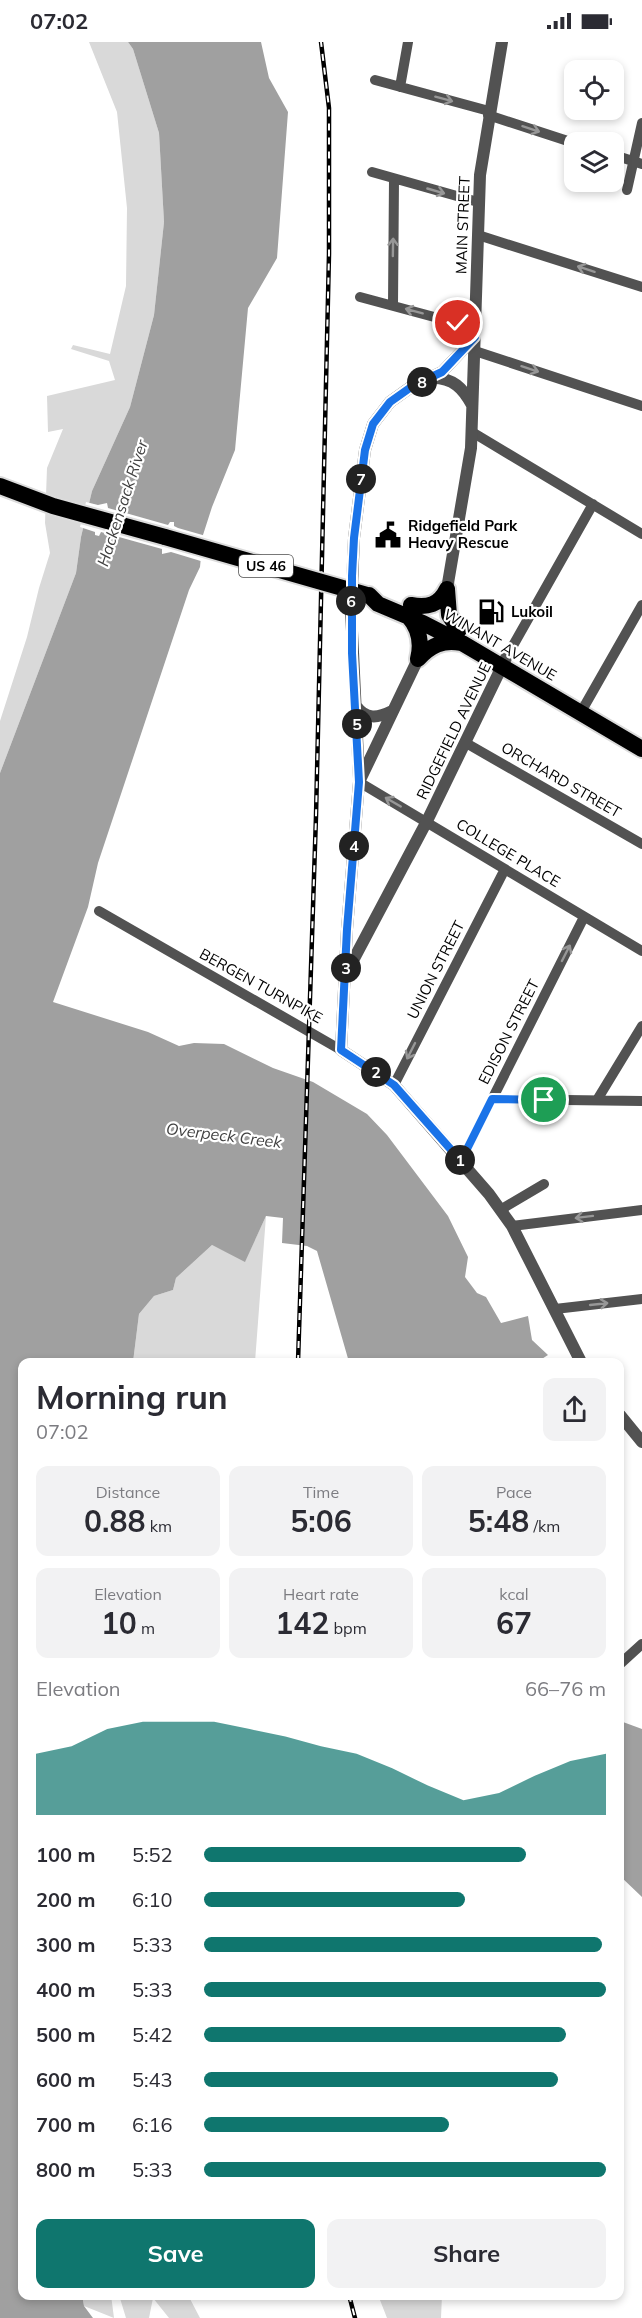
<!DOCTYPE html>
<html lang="en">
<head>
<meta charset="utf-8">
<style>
	body { margin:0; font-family:Mulish,sans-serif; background:#f2f2f3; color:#2b2b33; height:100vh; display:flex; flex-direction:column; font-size:22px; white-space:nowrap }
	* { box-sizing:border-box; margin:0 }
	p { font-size:20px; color:#7c7c81 }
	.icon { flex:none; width:33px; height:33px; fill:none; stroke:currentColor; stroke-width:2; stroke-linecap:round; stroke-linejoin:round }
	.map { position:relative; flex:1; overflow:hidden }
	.sheet { position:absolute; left:18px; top:1316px; width:606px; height:942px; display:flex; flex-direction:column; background:#fff; border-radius:12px; box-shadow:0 3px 9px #0003 }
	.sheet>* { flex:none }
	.controls { position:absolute; left:564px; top:18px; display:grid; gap:12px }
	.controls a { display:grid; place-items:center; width:60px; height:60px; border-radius:12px; background:#fff; box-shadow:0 3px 9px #0003; font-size:30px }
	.pin { position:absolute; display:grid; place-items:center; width:51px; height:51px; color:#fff; margin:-26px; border:3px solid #fff; border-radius:50%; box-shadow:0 2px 6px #0007 }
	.km { position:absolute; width:30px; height:30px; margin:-15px; border-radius:50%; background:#222; color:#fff; font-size:16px; line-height:30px; text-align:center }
	.round { display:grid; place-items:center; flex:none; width:63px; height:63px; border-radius:12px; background:#f2f2f3 }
	.head { display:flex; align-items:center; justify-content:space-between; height:102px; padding:0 18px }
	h1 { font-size:33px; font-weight:700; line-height:45px }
	.metrics { display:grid; grid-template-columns:repeat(3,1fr); gap:9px; height:102px; padding:6px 18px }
	.metrics div { display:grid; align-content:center; border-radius:12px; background:#f2f2f3; text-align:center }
	.metrics b { font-size:30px; font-weight:700 }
	.metrics small { font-size:16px; font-weight:400 }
	.metrics p { font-size:16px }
	.chart { height:168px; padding:12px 18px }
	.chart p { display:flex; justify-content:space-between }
	.chart svg { width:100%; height:108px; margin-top:6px; fill:#0f766e; opacity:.7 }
	.action { display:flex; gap:12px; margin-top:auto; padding:12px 18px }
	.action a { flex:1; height:69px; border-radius:12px; background:#0f766e; color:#fff; font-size:24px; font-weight:700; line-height:69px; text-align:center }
	.action a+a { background:#f2f2f3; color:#2b2b33 }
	ul { padding:0 18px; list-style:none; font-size:20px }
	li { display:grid; grid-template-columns:96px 72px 1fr; align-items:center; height:45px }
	li i { height:15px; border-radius:8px; background:#0f766e }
	.status { display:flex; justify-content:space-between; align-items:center; height:42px; padding:0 30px; background:#fff; direction:ltr }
	.status svg { height:16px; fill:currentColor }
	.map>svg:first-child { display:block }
</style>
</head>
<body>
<div class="status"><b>07:02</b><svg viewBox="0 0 49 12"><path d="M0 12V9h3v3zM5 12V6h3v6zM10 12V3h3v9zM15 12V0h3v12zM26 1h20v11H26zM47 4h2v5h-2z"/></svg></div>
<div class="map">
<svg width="642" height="2276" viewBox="0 0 642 2276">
	<rect width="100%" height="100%" fill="#fff"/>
	<path fill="#d9d9d9" d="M89,0H128L133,7L159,91L164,180L154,273L130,365L92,449L81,495L76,531L0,731V679L27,595L39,546L50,511L45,481L47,426L63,387L48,390L47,354L115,338L109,319L71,307L73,303L110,312L126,244L127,166L117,70Z
		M266,1174L255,1320H133L139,1272L154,1254L173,1248L176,1236L212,1203L245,1219Z
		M82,2253H111L114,2276L84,2264Z
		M119,2253H188L200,2276H169L153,2256L149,2276H126Z
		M378,2253H442L441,2276H387Z"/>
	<path fill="#a0a0a0" d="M128,0H261L269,36L288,70L277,216L248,266L235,408L212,465L203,493L200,525L189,548L98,821L88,865L53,960L148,990L179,1004L194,1001L224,1002L273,1026L313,1040L367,1072L387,1093L448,1174L468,1215L465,1235L477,1251L486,1255L501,1281L528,1274L532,1298L548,1313L537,1320H349L317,1209L307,1204L282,1201L283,1176L266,1174L245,1220L212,1203L176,1236L173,1248L154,1254L139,1272L133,1320H22V2253H82L84,2264L93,2276H0V731L76,531L81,495L92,449L130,365L154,273L164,180L159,91L133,7Z
		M620,1674L623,1680L642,1687V1855L620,1834Z"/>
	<path fill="#fff" d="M86,460L98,463L107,461L108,466L168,483L170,480H174V484L178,486L206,494L204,520L171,510L162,512V507L101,490L99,494L95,493V490L80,485Z"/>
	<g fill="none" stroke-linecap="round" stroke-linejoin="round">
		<g stroke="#dbdbdb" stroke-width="20">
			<path id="trunk" d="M0,444L53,464L165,495
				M447,547L449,573L459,588
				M369,553L378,562L423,581L462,601L642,707
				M411,563C428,566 439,563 447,547
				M408,574C419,586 422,601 418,617
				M418,617C430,604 443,597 461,601"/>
		</g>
		<path stroke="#525252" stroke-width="10" d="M375,38L489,69
			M400,45L408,0
			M488,73L574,101
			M614,113L642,122
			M372,130L478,160
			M627,148L642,81
			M478,193L642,245
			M360,255L475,286
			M393,263L394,137
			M475,309L642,364
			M472,390L642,492
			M506,616L593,462
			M585,663L642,563
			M466,701L642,802
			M359,740L642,909
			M99,869L341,1008
			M394,1043L505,827
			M492,1057L642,1059
			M597,1058L642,984
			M461,1119L584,875
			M500,1168L544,1142
			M512,1184L642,1168
			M555,1267L642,1257
			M620,1622L642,1602"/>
		<path stroke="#525252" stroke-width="12" d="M433,336C453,336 463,346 472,363
			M447,547L471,406L480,133L502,0
			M418,617L359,740L347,887L341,1008L394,1043L489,1152L512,1184L581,1320
			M356,664C366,678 378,676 392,669
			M359,736L351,568L354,496L365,408L373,382L390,360L411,345L442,330L475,295
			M348,928L427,779L506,616
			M620,1373L642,1400"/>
		<use href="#trunk" stroke="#000" stroke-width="16"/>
		<g stroke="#000" stroke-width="4.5">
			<path id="rail" d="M298,1320L316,774L329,212V66L321,0
				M349,2253L355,2276"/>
		</g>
		<use href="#rail" stroke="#fff" stroke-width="2" stroke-dasharray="7" stroke-linecap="butt"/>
		<g stroke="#dbdbdb" stroke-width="20" stroke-linecap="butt">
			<path id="trunk-bridge" d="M165,495L367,553"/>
		</g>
		<use href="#trunk-bridge" stroke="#000" stroke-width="16"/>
	</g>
	<defs><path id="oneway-shaft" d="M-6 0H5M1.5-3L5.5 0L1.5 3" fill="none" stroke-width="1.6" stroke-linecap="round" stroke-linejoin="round" transform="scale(1.5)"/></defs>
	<g stroke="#979797">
		<use href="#oneway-shaft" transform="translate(444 57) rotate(15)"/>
		<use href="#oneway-shaft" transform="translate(531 87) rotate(18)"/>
		<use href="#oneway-shaft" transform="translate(436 149) rotate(16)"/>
		<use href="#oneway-shaft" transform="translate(393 205) rotate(-89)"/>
		<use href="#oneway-shaft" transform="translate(586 227) rotate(-162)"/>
		<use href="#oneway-shaft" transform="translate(414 269) rotate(-165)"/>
		<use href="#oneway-shaft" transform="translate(530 327) rotate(18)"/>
		<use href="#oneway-shaft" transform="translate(393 760) rotate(-150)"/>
		<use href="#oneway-shaft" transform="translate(566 911) rotate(-63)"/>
		<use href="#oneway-shaft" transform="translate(411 1009) rotate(117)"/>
		<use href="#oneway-shaft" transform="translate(584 1175) rotate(173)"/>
		<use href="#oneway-shaft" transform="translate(599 1262) rotate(-6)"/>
	</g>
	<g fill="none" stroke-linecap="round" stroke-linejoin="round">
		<g stroke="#fff" stroke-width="12">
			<path id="route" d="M458,281L475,286V295L442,330L414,343L390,360L373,382L365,408L354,496L352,534V611L359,740L347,887L341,1008L394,1043L461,1119L492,1057L544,1058"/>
		</g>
		<use href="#route" stroke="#1a73e8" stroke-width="8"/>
	</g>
	<defs>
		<g id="civic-bare" transform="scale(2.07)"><path d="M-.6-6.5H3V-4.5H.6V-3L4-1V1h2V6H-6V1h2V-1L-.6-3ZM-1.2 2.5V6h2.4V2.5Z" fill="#000" stroke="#fff" stroke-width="2.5" paint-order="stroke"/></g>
		<g id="fuel-bare" transform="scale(2.07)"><path d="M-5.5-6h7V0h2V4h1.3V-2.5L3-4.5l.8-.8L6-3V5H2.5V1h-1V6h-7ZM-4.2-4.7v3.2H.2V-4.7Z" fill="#000" stroke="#fff" stroke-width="2.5" paint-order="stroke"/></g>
	</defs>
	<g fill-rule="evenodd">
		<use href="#civic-bare" x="388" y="493"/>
		<use href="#fuel-bare" x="491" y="570"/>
	</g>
	<g text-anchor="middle" stroke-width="4.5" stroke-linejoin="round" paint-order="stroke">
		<rect fill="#fff" stroke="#4c4c4c" stroke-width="1.5" x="239" y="513" width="54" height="22" rx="4.5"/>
		<g font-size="14" font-weight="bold" fill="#000">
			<text x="266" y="529">US 46</text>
		</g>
		<g font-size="15" fill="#000" stroke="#fff">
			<text transform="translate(463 183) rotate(-88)" y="5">MAIN STREET</text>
			<text transform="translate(500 603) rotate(30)" y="5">WINANT AVENUE</text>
			<text transform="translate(454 689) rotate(-64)" y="5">RIDGEFIELD AVENUE</text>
			<text transform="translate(561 738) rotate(30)" y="5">ORCHARD STREET</text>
			<text transform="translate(508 811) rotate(31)" y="5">COLLEGE PLACE</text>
			<text transform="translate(436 928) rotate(-63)" y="5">UNION STREET</text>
			<text transform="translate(261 944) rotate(29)" y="5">BERGEN TURNPIKE</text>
			<text transform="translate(509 990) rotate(-63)" y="5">EDISON STREET</text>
		</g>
		<g font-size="15" font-weight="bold" fill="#000" stroke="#fff" text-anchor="start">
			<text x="408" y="489">Ridgefield Park<tspan x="408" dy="17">Heavy Rescue</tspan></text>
			<text x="511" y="575">Lukoil</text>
		</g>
		<g font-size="16" font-style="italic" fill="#414141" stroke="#fff">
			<text transform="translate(122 461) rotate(-72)" y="6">Hackensack River</text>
			<text transform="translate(224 1093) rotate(7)" y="6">Overpeck Creek</text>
		</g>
	</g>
</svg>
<div class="controls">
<a><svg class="icon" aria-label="locate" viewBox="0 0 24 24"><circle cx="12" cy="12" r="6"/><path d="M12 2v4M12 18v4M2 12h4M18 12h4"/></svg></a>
<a><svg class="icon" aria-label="layers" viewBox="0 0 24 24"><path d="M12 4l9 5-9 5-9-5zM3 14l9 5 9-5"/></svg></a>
</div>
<div class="pin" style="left:544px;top:1058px;background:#1e9e55"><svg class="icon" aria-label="arrive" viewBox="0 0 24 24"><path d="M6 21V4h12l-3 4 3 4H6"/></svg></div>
<div class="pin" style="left:458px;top:281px;background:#d93025"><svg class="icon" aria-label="check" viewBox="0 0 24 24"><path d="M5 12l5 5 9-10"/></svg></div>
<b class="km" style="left:460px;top:1118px">1</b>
<b class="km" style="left:376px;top:1030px">2</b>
<b class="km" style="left:346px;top:926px">3</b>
<b class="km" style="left:354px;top:804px">4</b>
<b class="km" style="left:357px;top:682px">5</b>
<b class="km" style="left:351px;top:559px">6</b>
<b class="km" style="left:361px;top:437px">7</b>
<b class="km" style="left:422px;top:340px">8</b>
<section class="sheet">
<div class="head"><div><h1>Morning run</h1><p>07:02</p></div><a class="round"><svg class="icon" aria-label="share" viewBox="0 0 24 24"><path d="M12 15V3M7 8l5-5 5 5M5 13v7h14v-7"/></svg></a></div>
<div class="metrics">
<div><p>Distance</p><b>0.88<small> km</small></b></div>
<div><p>Time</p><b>5:06</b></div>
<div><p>Pace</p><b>5:48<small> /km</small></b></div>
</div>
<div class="metrics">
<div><p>Elevation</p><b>10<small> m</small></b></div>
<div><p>Heart rate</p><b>142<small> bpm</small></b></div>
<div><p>kcal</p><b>67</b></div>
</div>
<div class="chart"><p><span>Elevation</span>66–76 m</p>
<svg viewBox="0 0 160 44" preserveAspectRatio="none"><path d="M0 44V19L10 16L20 9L30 6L40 6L50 6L60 9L70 12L80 16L90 19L100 25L110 32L120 38L130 35L140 28L150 22L160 19V44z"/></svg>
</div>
<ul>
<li><b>100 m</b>5:52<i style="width:80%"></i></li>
<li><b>200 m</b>6:10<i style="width:65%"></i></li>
<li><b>300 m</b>5:33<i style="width:99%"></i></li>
<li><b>400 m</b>5:33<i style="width:100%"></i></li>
<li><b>500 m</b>5:42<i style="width:90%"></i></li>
<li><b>600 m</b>5:43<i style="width:88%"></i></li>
<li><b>700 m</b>6:16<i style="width:61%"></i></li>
<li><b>800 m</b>5:33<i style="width:100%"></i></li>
</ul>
<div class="action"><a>Save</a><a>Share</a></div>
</section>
</div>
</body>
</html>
